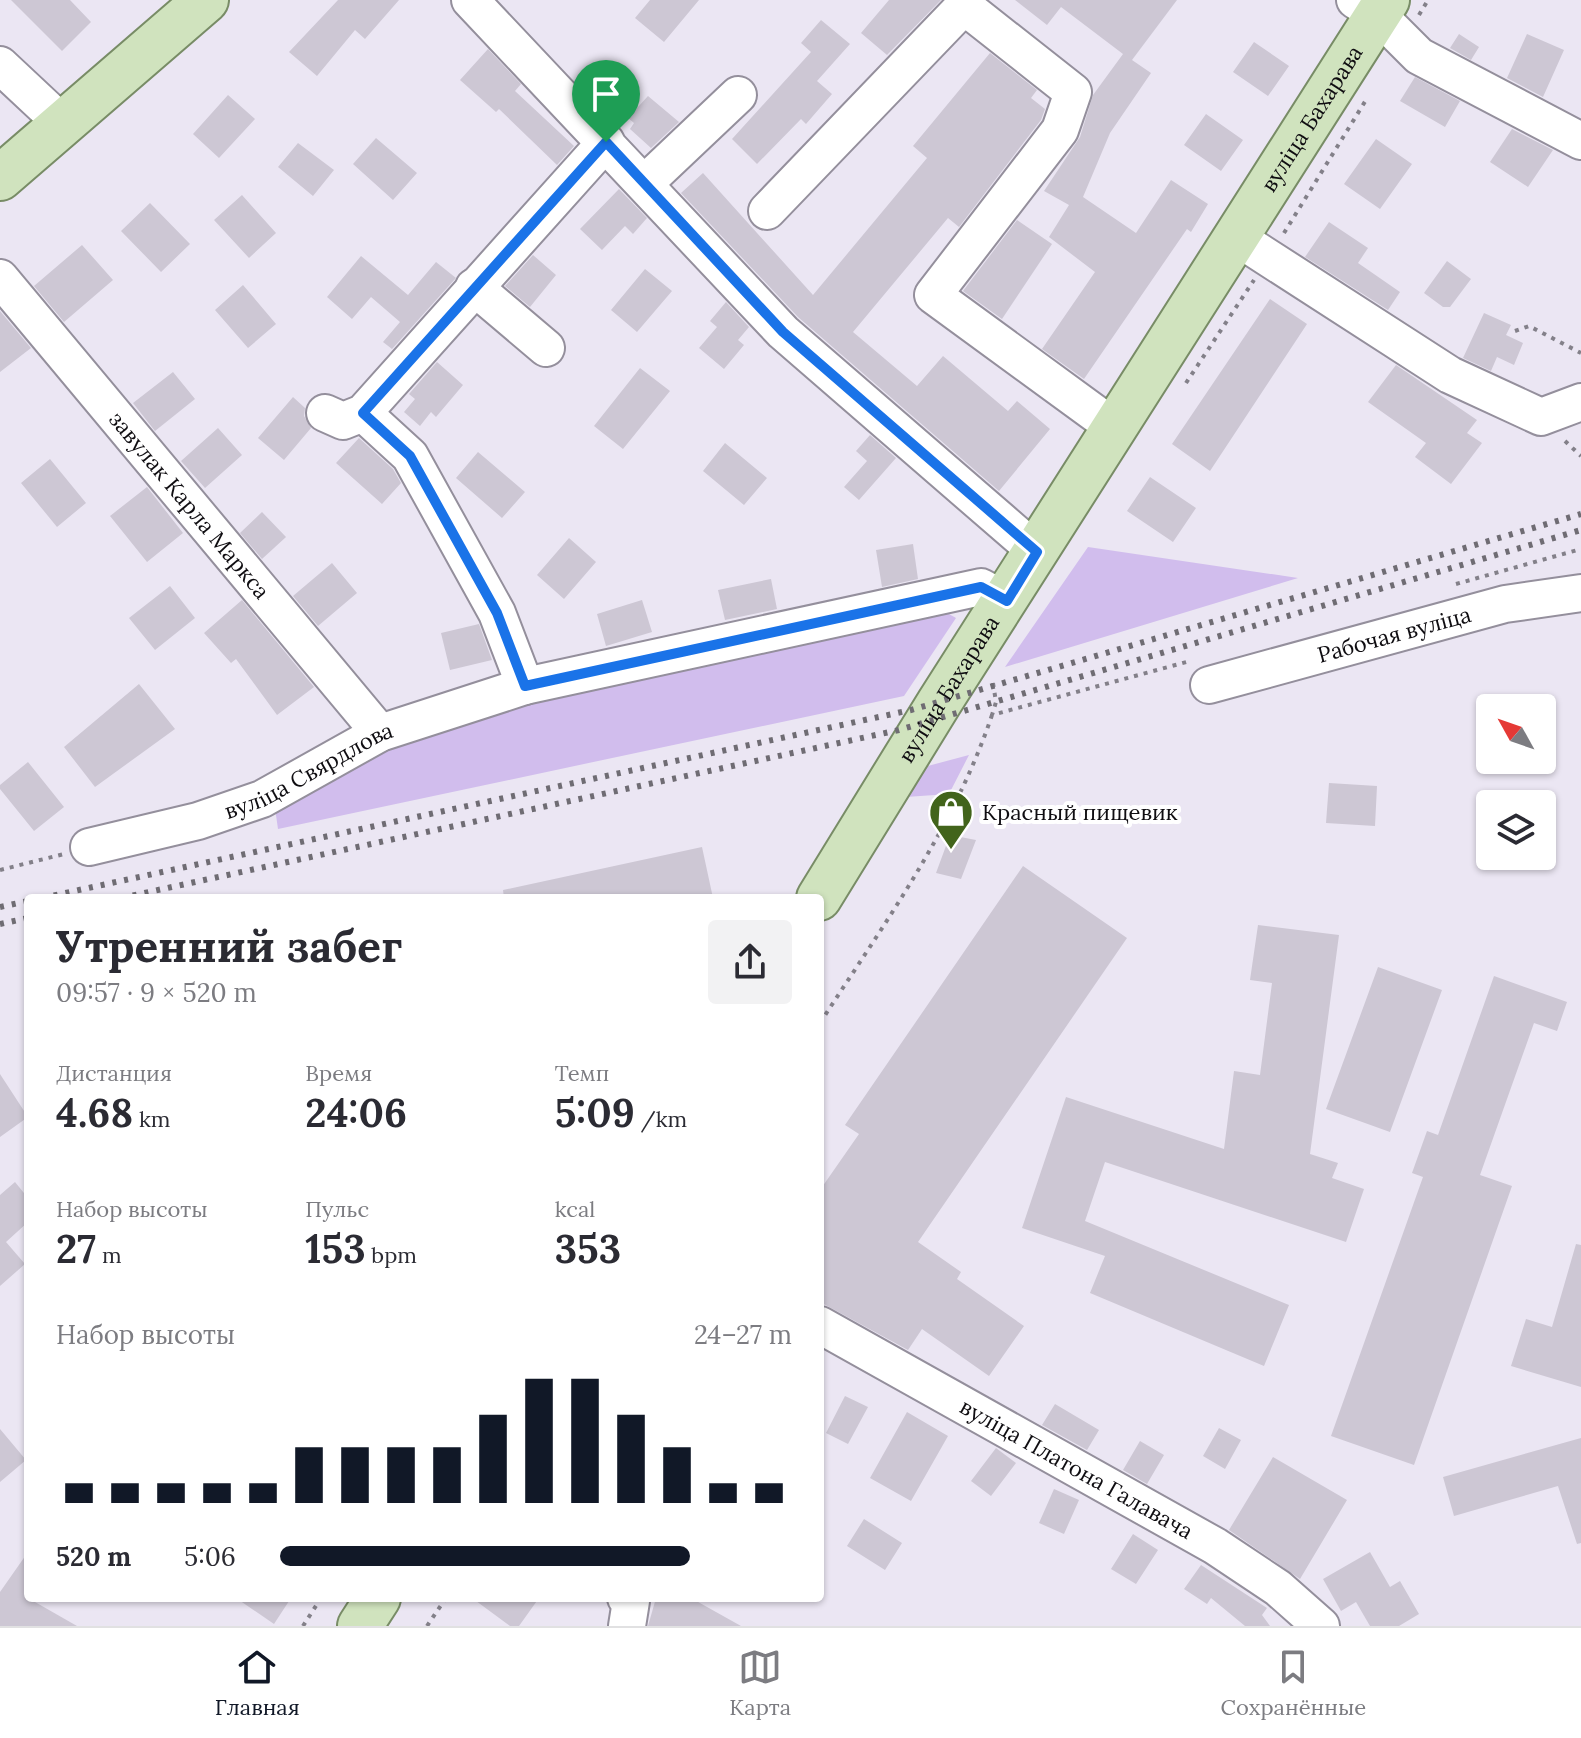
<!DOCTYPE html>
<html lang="ru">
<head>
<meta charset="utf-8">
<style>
	body { margin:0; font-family:Lora,serif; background:#f2f2f3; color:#2b2b33; height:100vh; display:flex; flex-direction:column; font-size:30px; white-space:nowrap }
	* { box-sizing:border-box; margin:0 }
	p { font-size:26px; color:#7c7c81 }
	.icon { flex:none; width:44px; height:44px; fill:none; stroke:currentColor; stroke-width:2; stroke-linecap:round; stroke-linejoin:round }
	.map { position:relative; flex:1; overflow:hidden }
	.side { position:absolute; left:24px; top:894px; width:800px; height:708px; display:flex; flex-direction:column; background:#fff; border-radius:8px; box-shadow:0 2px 6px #0004 }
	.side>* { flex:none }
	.needle { width:52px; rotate:310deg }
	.buttons { position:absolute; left:1476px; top:694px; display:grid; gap:16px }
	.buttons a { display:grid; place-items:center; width:80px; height:80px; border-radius:8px; background:#fff; box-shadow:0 2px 6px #0004; font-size:40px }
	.pin { position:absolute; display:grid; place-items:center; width:68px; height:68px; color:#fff; margin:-82px -34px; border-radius:50% 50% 50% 0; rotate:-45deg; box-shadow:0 0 8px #0007 }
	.pin .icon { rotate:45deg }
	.round { display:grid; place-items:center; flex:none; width:84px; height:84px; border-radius:8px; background:#f2f2f3 }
	.headline { display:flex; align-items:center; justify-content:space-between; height:136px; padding:0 32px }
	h1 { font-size:44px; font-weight:800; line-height:60px }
	.metrics { display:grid; grid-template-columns:repeat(3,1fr); gap:12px; height:136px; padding:8px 32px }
	.metrics div { display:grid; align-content:center }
	.metrics b { font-size:40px; font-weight:800 }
	.metrics small { font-size:22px; font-weight:400 }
	.metrics p { font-size:22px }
	.chart { height:224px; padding:16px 32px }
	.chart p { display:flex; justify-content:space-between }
	.chart svg { width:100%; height:144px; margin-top:8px; stroke:#111827; stroke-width:6 }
	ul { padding:0 32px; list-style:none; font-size:26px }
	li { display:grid; grid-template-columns:128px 96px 1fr; align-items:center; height:60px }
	li i { height:20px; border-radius:10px; background:#111827 }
	.dock { display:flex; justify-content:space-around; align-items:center; height:112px; border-top:2px solid #e1e1e2; background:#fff; font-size:22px; color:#7c7c81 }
	.dock a { display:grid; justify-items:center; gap:4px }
	.dock .active { color:#111827 }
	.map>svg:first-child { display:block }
</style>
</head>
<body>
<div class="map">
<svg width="1581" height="1626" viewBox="0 0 1581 1626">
	<rect width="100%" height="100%" fill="#ebe6f3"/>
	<path fill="#d1bded" d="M1088,547L1298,578L1005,667Z
		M940,609L956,618L904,696L278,829L275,808L388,746L523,703Z
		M969,755L949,794L906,797L924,767Z"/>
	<path fill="#cdc7d4" d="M11,0H70L91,22L62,51Z
		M338,0H399L365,39L355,30L317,76L289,52Z
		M650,0H699L664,42L635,18Z
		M889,0H941L887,55L861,33Z
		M1015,0H1177L1132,60L1151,73L1110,133L1083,197L1136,233L1171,180L1208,204L1191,232L1187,229L1084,379L1042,349L1095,272L1049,237L1069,205L1044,191L1080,137L1093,95L1123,54L1061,7L1047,25Z
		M821,20L850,44L817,81L832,94L806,124L801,119L757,164L732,139L811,52L801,43Z
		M1459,34L1479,47L1471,60L1450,48Z
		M1527,34L1564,50L1543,97L1507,78Z
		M1254,42L1289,66L1268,96L1233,72Z
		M488,49L521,84L515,91L574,146L557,165L499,109L496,112L460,80Z
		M990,53L1037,90L1031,98L1045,109L1041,120L959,227L948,218L853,332L917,386L943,356L1008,411L1017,401L1050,429L999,491L798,317L681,193L703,173L813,295L927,158L913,146Z
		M1415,77L1460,101L1445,127L1400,101Z
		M228,95L255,119L219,158L193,134Z
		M648,96L679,122L651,148L630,129L634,123L628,118Z
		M1206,114L1243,140L1221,171L1184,145Z
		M1512,129L1553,150L1528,187L1490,162Z
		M376,138L417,173L393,200L353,164Z
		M1376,139L1412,164L1380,209L1344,184Z
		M298,143L334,170L313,196L278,167Z
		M619,189L647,218L633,234L625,226L602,250L580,229Z
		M242,195L276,233L249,258L214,220Z
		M150,203L190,244L161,272L121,231Z
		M1017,220L1052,244L1002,319L963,291Z
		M1329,222L1368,248L1358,263L1400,292L1388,310L1305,257Z
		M82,245L113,280L64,322L34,286Z
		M533,255L556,275L530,307L505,286Z
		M361,256L408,295L436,262L456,278L392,349L383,342L400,322L371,297L352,319L327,297Z
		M1447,261L1471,279L1450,307H1443L1424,293Z
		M645,269L672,291L637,332L611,310Z
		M243,285L276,324L248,348L215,310Z
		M1270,299L1307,324L1210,471L1172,444Z
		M726,302L749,327L738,340L744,345L724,369L699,348L717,327L710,321Z
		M0,311L31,348L0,372Z
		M1484,313L1511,325L1506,335L1523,343L1514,365L1497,357L1491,371L1463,358Z
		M437,362L463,385L436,417L431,412L420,426L404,412L415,399L409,394Z
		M1396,365L1477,420L1467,433L1482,443L1451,484L1415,457L1426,443L1368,402Z
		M640,368L670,391L623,449L594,426Z
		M173,372L195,399L155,431L133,403Z
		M293,397L305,408L304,416L311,428L284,460L258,438Z
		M218,428L242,455L205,488L181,461Z
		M870,435L896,458L859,500L844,487L867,461L856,451Z
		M359,438L393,469L401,483L382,504L336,463Z
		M725,443L767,478L744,505L703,471Z
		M478,452L525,492L502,518L456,478Z
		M50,459L86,503L57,527L21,483Z
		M1150,477L1196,508L1173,542L1127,511Z
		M147,487L183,533L147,562L110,516Z
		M262,512L286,537L262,559L240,533Z
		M569,538L596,562L564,599L537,575Z
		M913,544L918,579L882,587L876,550Z
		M332,563L357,593L318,626L293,596Z
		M771,579L777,609L725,620L718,590Z
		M170,586L195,618L155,650L129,618Z
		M242,600L314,687L277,715L236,659L231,663L204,633Z
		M642,600L652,632L606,646L597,614Z
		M479,624L492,660L450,670L441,633Z
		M139,684L175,729L95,787L64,747Z
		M28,762L64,807L34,831L0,789V785Z
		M1329,783L1377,786L1375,826L1326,823Z
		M950,835L976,840L961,879L936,873Z
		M702,847L713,898H504L503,890Z
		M1023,866L1127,938L918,1242L961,1272L957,1279L1024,1326L989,1376L922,1329L908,1350L820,1302V1190L859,1134L845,1125Z
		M1258,925L1339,935L1310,1154L1338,1163L1332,1178L1364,1189L1346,1242L1105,1162L1085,1221L1289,1305L1264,1366L1090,1293L1105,1256L1022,1228L1066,1097L1224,1149L1234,1071L1260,1075L1272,983L1250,980Z
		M1378,967L1442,990L1390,1132L1326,1109Z
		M1494,976L1567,1002L1557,1031L1534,1023L1480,1175L1512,1186L1414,1465L1331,1436L1423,1177L1412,1173L1427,1131L1438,1135Z
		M0,1074L28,1117L0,1137Z
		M15,1182L28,1198V1222L6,1242L25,1264L0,1286V1195Z
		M1576,1244L1581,1245V1387L1511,1366L1526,1319L1552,1327Z
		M845,1396L868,1407L848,1444L826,1433Z
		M1055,1404L1099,1430L1087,1450L1042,1425Z
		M907,1412L948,1436L911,1501L870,1478Z
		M1219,1428L1241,1440L1225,1469L1203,1456Z
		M0,1429L26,1460L0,1482Z
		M1581,1438V1543L1577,1544L1558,1486L1454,1516L1443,1477Z
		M1140,1441L1164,1455L1147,1484L1123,1470Z
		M996,1448L1016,1463L991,1496L971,1481Z
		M1273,1457L1347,1500L1300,1579L1229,1530Z
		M1054,1489L1079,1500L1064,1534L1039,1523Z
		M864,1519L902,1543L885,1570L847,1546Z
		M1133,1534L1158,1550L1136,1584L1111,1569Z
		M28,1552V1598L77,1626H0V1592Z
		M1370,1552L1390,1587L1400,1581L1419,1614L1399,1626H1370L1356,1602L1341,1611L1323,1579Z
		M1201,1565L1267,1608L1262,1615L1270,1626H1245L1211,1598L1207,1604L1184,1589Z
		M236,1598H291L274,1624Z
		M472,1598H539L519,1626H510Z
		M656,1598H691L741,1626H648Z"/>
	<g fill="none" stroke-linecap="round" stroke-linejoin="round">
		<g stroke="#948f9c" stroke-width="40">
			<g id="minor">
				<path d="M470,0L783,332L1037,552"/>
				<path d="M1355,0L1377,14L1419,56L1581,141"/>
				<path d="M0,65L63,124"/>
				<path d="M645,183L738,95"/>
				<path d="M767,211L964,6L1073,92L1060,130L933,295L1115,428"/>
				<path d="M1236,237L1450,375L1541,417L1581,402"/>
				<path id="s1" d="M0,278L380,733"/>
				<path d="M474,287L546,348"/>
				<path d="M325,413L343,421L363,413L606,142"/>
				<path d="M363,413L410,456L497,613L525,686"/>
				<path id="s2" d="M1209,685L1505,604L1581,593"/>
				<path id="s3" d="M89,847L198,821L262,799L380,733L525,686L981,587L1007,601"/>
				<path id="s4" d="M820,1325L1215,1546L1278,1588L1321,1626"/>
				<path d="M626,1598L631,1601L627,1626"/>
			</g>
		</g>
		<g stroke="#788c66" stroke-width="48">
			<g id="major">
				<path d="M0,178L206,0"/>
				<path id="s5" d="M819,898L939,703L1387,0"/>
				<path d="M360,1626L378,1598"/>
			</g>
		</g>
		<path stroke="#838089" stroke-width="4" stroke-dasharray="4 6" stroke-linecap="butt" d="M1419,15L1428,0
			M1284,233L1366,100
			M1515,331L1529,326L1581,353
			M1186,383L1254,280
			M1565,441L1581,456
			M1456,584L1581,549
			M993,683L996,702L992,715L1190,661
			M0,870L64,854
			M820,1023C884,924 954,828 992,715
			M303,1626L321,1598
			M427,1626L446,1598"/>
		<use href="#minor" stroke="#fff" stroke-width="36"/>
		<use href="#major" stroke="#d0e3be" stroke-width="44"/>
		<path stroke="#6f6c73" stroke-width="6" stroke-dasharray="4 8" stroke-linecap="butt" d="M42,898L911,710L1581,514
			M121,898L899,730L1581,530
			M0,907L28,901
			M0,924L28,918"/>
	</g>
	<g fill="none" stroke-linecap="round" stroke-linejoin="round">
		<g stroke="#fff" stroke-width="16">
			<path id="route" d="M606,142L783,332L1037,552L1007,601L981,587L525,686L497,613L410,456L363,413Z"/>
		</g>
		<use href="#route" stroke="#1a73e8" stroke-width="10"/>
	</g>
	<defs>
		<g id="shop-pin" transform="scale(2.3)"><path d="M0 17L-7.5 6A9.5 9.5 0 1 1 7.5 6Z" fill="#42641b" stroke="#fff"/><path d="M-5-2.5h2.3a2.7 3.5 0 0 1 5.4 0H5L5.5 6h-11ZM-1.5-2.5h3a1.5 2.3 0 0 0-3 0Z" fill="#fff"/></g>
	</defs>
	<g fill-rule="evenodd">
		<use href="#shop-pin" x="951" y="812"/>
	</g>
	<g text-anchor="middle" stroke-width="8" stroke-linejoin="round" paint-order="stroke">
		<g font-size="22" fill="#0f0d11" stroke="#fff">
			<text dy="8" stroke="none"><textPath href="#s5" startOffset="922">вуліца Бахарава</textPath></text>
			<text dy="8" stroke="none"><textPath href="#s1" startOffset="296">завулак Карла Маркса</textPath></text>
			<text dy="8" stroke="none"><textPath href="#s2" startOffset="192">Рабочая вуліца</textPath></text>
			<text dy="8" stroke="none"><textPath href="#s5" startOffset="246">вуліца Бахарава</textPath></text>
			<text dy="8" stroke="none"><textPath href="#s3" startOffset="234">вуліца Свярдлова</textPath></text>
			<text dy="8" stroke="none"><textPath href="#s4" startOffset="294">вуліца Платона Галавача</textPath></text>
		</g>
		<g font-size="22" fill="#0f0d11" stroke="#fff" text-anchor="start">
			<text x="982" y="820">Красный пищевик</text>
		</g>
	</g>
</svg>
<div class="buttons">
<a><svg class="needle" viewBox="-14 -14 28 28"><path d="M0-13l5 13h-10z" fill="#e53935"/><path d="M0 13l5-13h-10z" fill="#7c7c81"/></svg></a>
<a><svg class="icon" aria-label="layers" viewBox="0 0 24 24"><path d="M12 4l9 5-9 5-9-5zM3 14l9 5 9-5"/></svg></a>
</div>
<div class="pin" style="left:606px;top:142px;background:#1e9e55"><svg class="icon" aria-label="arrive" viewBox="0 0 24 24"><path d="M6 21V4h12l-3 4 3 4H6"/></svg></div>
<section class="side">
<div class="headline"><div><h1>Утренний забег</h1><p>09:57 · 9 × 520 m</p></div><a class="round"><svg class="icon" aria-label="share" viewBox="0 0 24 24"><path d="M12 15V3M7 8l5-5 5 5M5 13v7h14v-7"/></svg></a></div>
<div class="metrics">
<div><p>Дистанция</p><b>4.68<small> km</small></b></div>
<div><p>Время</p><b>24:06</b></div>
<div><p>Темп</p><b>5:09<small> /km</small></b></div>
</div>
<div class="metrics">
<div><p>Набор высоты</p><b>27<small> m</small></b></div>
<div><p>Пульс</p><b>153<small> bpm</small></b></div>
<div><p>kcal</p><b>353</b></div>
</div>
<div class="chart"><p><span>Набор высоты</span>24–27 m</p>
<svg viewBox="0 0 160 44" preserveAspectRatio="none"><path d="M5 44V38M15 44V38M25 44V38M35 44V38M45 44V38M55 44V27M65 44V27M75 44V27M85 44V27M95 44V17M105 44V6M115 44V6M125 44V17M135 44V27M145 44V38M155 44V38"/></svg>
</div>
<ul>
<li><b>520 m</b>5:06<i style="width:80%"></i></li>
</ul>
</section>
</div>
<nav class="dock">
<a class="active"><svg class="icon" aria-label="home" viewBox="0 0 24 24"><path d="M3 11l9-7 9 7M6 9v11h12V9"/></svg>Главная</a>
<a><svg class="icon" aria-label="map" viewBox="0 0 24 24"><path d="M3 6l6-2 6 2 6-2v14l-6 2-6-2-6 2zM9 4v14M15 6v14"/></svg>Карта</a>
<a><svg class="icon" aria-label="saved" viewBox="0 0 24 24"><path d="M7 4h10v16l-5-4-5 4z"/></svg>Сохранённые</a>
</nav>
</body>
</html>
